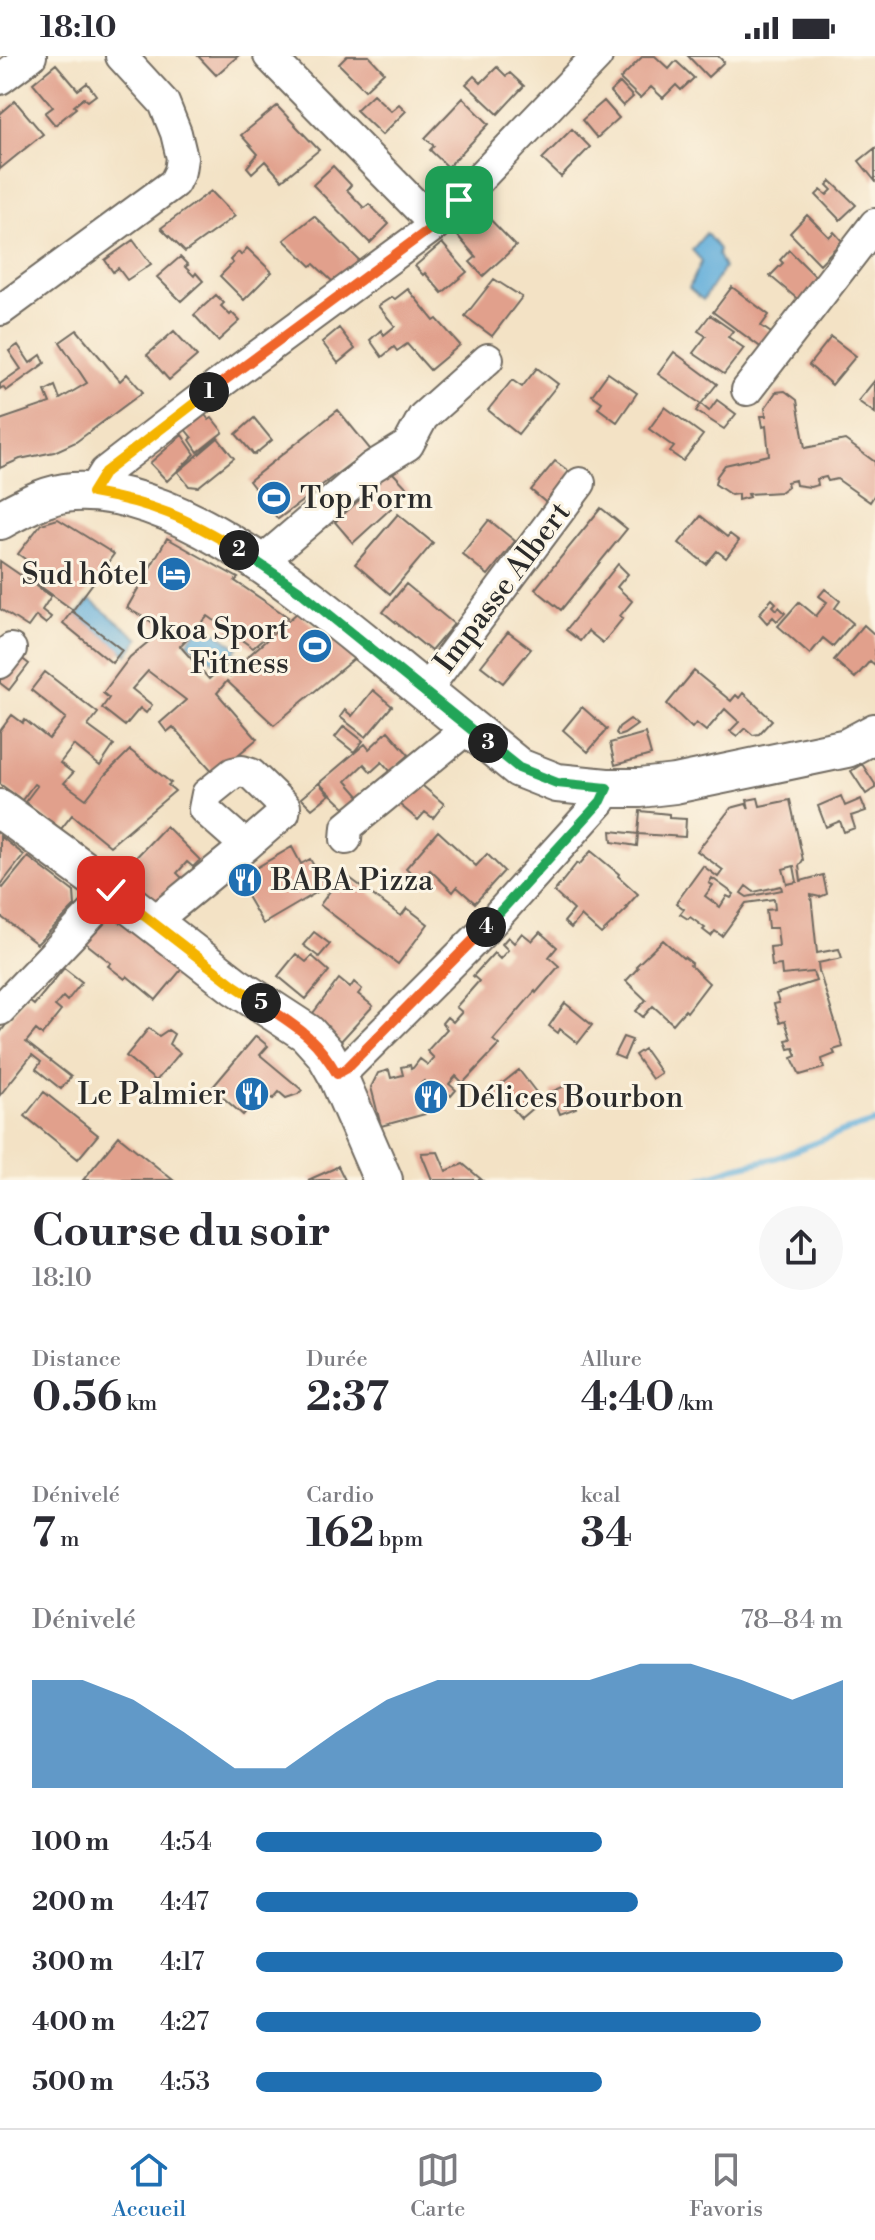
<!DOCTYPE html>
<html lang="fr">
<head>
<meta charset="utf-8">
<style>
	body { margin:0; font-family:"Libre Bodoni",serif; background:#f7f7f7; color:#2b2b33; height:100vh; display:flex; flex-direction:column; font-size:30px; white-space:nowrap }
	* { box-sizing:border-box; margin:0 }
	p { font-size:26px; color:#7c7c81 }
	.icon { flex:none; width:44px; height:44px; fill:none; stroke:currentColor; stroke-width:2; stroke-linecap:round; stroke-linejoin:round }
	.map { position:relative; height:1124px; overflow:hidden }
	.details { display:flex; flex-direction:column; background:#fff; flex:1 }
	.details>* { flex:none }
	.pin { position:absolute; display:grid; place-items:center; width:68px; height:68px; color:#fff; margin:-34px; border-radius:16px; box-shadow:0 4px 12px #0006 }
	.km { position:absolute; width:40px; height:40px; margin:-20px; border-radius:50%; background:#222; color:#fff; font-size:22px; line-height:40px; text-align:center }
	.round { display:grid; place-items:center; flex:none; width:84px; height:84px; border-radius:42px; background:#f7f7f7 }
	.overview { display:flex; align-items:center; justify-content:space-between; height:136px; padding:0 32px }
	h1 { font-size:44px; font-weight:800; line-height:60px }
	.figures { display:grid; grid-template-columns:repeat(3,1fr); gap:12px; height:136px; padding:8px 32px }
	.figures div { display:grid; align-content:center }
	.figures b { font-size:40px; font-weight:800 }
	.figures small { font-size:22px; font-weight:400 }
	.figures p { font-size:22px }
	.chart { height:224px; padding:16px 32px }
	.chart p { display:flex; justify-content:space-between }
	.chart svg { width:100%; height:144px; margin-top:8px; fill:#1f6fb2; opacity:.7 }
	ul { padding:0 32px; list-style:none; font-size:26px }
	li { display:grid; grid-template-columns:128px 96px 1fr; align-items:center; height:60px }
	li i { height:20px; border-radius:10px; background:#1f6fb2 }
	.status { display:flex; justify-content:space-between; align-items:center; height:56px; padding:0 40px; background:#fff; direction:ltr }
	.status svg { height:22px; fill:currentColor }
	.tabs { display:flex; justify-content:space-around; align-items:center; height:112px; border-top:2px solid #e1e1e2; background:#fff; font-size:22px; color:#7c7c81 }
	.tabs a { display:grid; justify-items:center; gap:4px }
	.tabs .active { color:#1f6fb2 }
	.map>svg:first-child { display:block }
</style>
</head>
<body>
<div class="status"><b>18:10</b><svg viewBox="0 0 49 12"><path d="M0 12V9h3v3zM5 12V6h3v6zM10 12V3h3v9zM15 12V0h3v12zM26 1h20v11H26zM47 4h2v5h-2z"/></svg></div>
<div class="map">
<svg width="875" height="1124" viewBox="0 0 875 1124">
	<rect width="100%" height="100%" fill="#fcf5e5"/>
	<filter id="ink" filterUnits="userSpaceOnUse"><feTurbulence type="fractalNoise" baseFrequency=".0125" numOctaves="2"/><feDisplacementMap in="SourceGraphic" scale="16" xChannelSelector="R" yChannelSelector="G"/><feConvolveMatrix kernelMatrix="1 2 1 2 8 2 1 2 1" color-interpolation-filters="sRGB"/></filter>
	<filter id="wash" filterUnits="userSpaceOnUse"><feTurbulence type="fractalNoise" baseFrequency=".006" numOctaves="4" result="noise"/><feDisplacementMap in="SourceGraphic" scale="32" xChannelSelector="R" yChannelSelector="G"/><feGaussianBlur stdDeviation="1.8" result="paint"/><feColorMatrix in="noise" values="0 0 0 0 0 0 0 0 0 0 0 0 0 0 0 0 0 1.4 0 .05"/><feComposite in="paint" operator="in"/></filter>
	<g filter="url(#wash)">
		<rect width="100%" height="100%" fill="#f3e2c5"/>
		<path fill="#60adda" stroke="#466c82" stroke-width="2" d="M706,177L719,193L718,199L724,212L703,244L689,232L702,205L692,194Z
			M90,544L139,583L127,599L77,559Z
			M203,567L238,592L223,612L187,587Z"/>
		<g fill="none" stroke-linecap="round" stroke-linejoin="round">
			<path stroke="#60adda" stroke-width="6" d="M697,1124L734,1112L776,1102L845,1075L875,1066"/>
		</g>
		<g id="blocks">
			<path fill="#e1a08c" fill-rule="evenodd" d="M198,0H238L216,19Z
				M347,0H369L384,16L365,34L339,8Z
				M643,0H655L669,13L676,5L694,22L681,34L676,29L663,42L651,31L640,42L620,23Z
				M688,0H718L724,6L708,21Z
				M56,8L78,34L87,27L96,39L88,45L84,42L74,50L76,52L55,69L45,57L53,51L33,27Z
				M497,11L506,20L510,17L524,30L498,58L466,28L474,20L481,27Z
				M620,27L633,41L623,50L610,36Z
				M373,38L391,55L399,48L406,55L382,79L356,54Z
				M463,42L489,68L448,111L430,94L434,90L425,82Z
				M15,45L43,78L0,113V58Z
				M604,45L619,62L597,82L582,64Z
				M277,50L319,94L282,124L265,105L252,117L247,111L258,98L241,79Z
				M572,73L590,91L561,121L542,103Z
				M875,92V125L859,105Z
				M333,110L351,129L347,134L364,152L369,148L389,168L370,187L313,129Z
				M831,125L856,149L840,164L816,139L821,134L827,139L832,134L827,129Z
				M211,135L235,160L185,196L161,172Z
				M482,155L516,190L483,220L470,206L476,201L457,179Z
				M807,159L829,181L834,176L842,185L820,208L790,177Z
				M314,160L359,204L353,211L333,226L314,208L311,210L284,184Z
				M133,184L151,208L127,224L118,212L113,216L105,204Z
				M442,187L467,216L442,237L425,217L423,219L415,210Z
				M247,192L272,216L244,244L220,220L233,207L230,204L238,196L241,199Z
				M789,194L821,226L801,246L770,220L783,207L780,204Z
				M180,201L188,209L185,211L194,220L196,217L203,225L181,245L157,221Z
				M494,223L522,241L492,280L465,260Z
				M732,231L769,259L761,270L777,281L766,295L713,256Z
				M408,233L434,265L437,263L460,289L430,314L407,288L397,295L394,291L382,301L370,284L381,274L384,279L395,270L378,250L392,241L395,243Z
				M216,239L224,247L221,250L230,259L232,257L240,265L218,285L194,259Z
				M710,259L733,275L728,281L744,292L724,318L693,297L706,280L698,275Z
				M339,272L355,293L338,307L322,286Z
				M77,274L120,325L127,318L143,336L76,386L54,396L20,403L0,412V364L50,347L45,335L55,330L60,343L87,327L60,286Z
				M174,275L197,300L169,324L147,299Z
				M831,281L856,300L832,329L809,309Z
				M18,289L30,307L41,299L45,307L6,335L3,331L0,333V328L21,313L9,295Z
				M674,296L717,328L701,348L658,318Z
				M537,312L558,328L518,378L488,354L512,324L522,331Z
				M608,317L637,337L617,366L598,352L602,346L592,339Z
				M875,324V357L858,345Z
				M785,335L797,344L805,392L845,384L875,406V438L870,446L837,423L828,425L826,421L817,423L818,429L810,431L796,429L795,424L787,426L788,430L780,436L748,438L749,441L738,444V438L731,439L715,428L717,420L725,409L769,399L766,370L763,371L761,360H766L765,352L776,336Z
				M717,344L736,358L724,373L696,355L701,348L709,355Z
				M199,351L209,364L212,362L223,376L198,396L190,384L192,382L180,367Z
				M665,351L703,379L683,405L670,396L674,391L649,373Z
				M338,354L370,393L318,432L320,434L315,439L313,437L278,463L249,425Z
				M254,362L272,384L254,399L236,378Z
				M182,379L195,398L167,425L150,407Z
				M218,382L234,402L198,431L189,430L178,416Z
				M555,405L575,420L550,450L531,434Z
				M391,415L410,435L353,487L335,466Z
				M601,452L627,473L561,554L535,533Z
				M398,458L433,487L390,538L355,508Z
				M701,460L727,481L730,478L739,485L726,502L717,495L706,508L679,487Z
				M58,463L114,498L73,554L22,517L28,505L18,498L41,468Z
				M489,464L515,485L488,519L462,498Z
				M167,482L238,522L235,525L288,561L253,592L208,560L180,590L209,623L219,614L230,621L245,603L297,557L356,601L274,669L227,625L217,637L257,683L215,718L173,671L167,676L160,667L186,644L148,615L132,633L152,649L146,657L140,652L125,670L102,652L109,642L103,637L130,601L164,573L127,552Z
				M0,505L51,540L42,554L51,561L46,568L36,560L28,571L0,553Z
				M618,508L628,518L617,531L632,545L620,560L623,562L603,587L588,575L580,585L566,574Z
				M406,528L454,568L431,595L383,556Z
				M825,533L840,545L835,552L853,567L833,590L823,582L810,598L778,570L799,546L816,560L827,546L819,540Z
				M772,543L776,547L773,550L777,554L779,551L785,557L777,565L773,561L767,567L759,558Z
				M72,555L122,594L112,607L63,567Z
				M864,569L875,579V609L870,605L855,622L834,604Z
				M508,576L531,593L503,627L481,610Z
				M16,598L29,608L9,634L0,627V617Z
				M694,615L731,645L736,639L739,642L743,637L772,664L759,678L753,679L745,672L737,680L730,675L739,666L725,653L706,675L696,667L692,672L667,648Z
				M45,616L98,657L88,670L114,689L100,710L74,689L60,707L73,717L64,727L86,743L105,719L130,694L171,727L168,729L175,735L110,790L72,759L61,773L25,746L37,730L34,728L22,744L0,728V675L12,659L23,667L25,664L49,683L66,662L31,634Z
				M373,634L392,650L366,681L340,661L345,654L352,660Z
				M582,651L607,673L588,696L563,674Z
				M630,663L637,669L624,678L618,680L616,677L619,671Z
				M344,670L363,685L354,696L335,681Z
				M388,675L409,699L391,716L382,706L371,716L364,708L346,725L360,741L346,753L319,727L329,739L312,753L301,742L319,727L365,688L369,693Z
				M645,677L651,699L615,709L610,687Z
				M862,708L875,728V732L866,738L851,715Z
				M417,725L444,748L433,762L425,756L418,764L399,748Z
				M841,740L845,750L861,743L866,755L851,760L855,772L844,776L840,765L826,771L818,750Z
				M758,742L760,750L790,744L803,804L799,810L801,825L823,819L827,838L820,841L811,839L817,897L839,893L842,902L818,907L819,915L843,991L833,994L835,998L822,1003L824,1012L800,1019L792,1002L797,1000L794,992L789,993L786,984L791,983L785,965L780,967L774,948L779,947L776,938L816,925L813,916L782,919L781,909L772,910L770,891L779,890L777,872H768L766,854L775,853L774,843L746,847L722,880L715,875L711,880L703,874L705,872L690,861L688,863L680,858L684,853L676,847L703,810L718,821L723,814L697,795L731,752L746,748L749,753L747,744ZM794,810L797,826L787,828L783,813ZM712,822L734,838L731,842L727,840L720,851L705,840L713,829L709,827ZM746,830L754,836L781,830L782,834L747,841L741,837Z
				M640,755L669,758V762L686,763L685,781L638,778Z
				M166,770L200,804L193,811L187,806L177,817L186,826L161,851L123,815Z
				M438,775L476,810L487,798L504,815L475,847L457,831L453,836L430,814L420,825L406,812Z
				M611,775L638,778L637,790L612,786Z
				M0,780L24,799L0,830L3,832L28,801L74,836L75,850L37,888L0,860Z
				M292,791L301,808L310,803L326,831L263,868L237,823Z
				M591,795L619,818L618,820L638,838L626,851L628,852L601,878L581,860L571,872L564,866L574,854L554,836L577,807L579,809Z
				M343,817L401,860L407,852L428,868L398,908L320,849Z
				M110,851L186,908L156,944L127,920L125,923L108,910L111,907L83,885Z
				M314,876L330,888L319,901L303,889Z
				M540,876L557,891L549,901L559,910L536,937L535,935L493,984L499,989L463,1027L456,1020L449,1028L456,1034L451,1040L444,1033L443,1038L438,1040L424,1025L417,1031L425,1058L381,1070L371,1031L378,1017L389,1014L391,1022L403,1019L401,1011L410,1009L411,1013L413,1012L420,1003L428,1009L434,1002L427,995L447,973L442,967L447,961L453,966L462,956L456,951L479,925L473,920L494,897L500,903L508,894L502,888L508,881L514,887L522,877L532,885Z
				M663,884L683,902L684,901L692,907L690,909L709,927L687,956L685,954L673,968L653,950L643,961L636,955L646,944L626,925L638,912L636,910Z
				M296,898L306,906L312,900L329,915L306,943L278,920Z
				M64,912L82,926L67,945L63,941L55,950L61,955L42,979L36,974L26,986L71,1021L61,1033L36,1013L41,1006L32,999L0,1039V977L25,942L34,949Z
				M339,923L350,932L354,926L362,933L358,938L373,950L340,986L310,961Z
				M565,947L592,969L578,987L560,973L558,977L549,970Z
				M149,972L159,980L168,974L174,978L169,988L180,997L156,1025L126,1000Z
				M256,980L268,990L260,999L302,1034L298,1038L286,1042L279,1036L273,1043L262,1038L243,1059L212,1032Z
				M623,981L632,984L624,1003L614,999Z
				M644,993L661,1017L652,1023L635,999Z
				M519,1014L542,1044L521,1062L502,1040L496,1045L490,1037Z
				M567,1029L576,1052L560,1058L551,1036Z
				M44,1036L98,1079L78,1103L25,1060Z
				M119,1080L121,1082L173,1124H83Z
				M438,1096L446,1115L463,1108L482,1124H432L421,1097Z
				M338,1110L345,1124H308L333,1113Z"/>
		</g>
	</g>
	<g filter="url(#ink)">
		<use href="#blocks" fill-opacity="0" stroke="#716b61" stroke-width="2"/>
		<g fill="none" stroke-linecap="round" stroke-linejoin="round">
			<g stroke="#716b61" stroke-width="34">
				<path id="minor" d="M269,0L435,169
					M0,23L31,0
					M1,254L174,127L180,115L182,102L176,77L164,47L121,0
					M747,334L875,168
					M92,437L105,416L218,329L435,169L597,0
					M260,507L372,411L408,389L423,361L488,303
					M0,607L11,593
					M425,635L580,427
					M346,783L347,771L469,671
					M152,867L246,790L204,753L207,738L233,717L242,715L251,718L285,751L284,757L246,790
					M0,954L100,849L111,834
					M337,1018L346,1013L480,879L601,745L607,732"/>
			</g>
			<g stroke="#716b61" stroke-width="42">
				<path id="major" d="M0,464C24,451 46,438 73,436C176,430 297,532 373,593C422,633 470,672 519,712L557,727L607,732H640L675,728L847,692L875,677
					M0,753L111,834L235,930L307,977L325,997L337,1018L383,1124"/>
			</g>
			<use href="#minor" stroke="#fff" stroke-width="30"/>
			<use href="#major" stroke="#fff" stroke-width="38"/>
		</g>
	</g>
	<g fill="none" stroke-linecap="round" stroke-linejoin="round" filter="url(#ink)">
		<g stroke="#fff" stroke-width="16">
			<path id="split-1" d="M209,336L435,169L459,144"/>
		</g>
		<g stroke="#fff" stroke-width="16">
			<path id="split-2" d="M209,336L105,416L92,437C152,447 187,462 239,494"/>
		</g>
		<g stroke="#fff" stroke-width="16">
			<path id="split-3" d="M239,494L301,536L488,687"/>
		</g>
		<g stroke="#fff" stroke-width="16">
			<path id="split-4" d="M486,871L601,745L607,732L557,727L519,712L488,687"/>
		</g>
		<g stroke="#fff" stroke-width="16">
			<path id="split-5" d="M261,947C297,971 315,980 337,1018L346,1013L486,871"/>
		</g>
		<g stroke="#fff" stroke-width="16">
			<path id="split-6" d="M111,834L235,930L261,947"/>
		</g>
		<use href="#split-1" stroke="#f0652b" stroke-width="10"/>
		<use href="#split-2" stroke="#f5b400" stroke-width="10"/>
		<use href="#split-3" stroke="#22a559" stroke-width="10"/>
		<use href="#split-4" stroke="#22a559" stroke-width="10"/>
		<use href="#split-5" stroke="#f0652b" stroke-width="10"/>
		<use href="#split-6" stroke="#f5b400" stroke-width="10"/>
	</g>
	<defs>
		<g id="stadium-disc" transform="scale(1.8)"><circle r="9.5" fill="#1f6fb2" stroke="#fcf5e5"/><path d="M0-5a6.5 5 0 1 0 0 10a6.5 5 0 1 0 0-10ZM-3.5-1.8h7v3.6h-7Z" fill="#fff"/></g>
		<g id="hotel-disc" transform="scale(1.8)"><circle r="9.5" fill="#1f6fb2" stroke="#fcf5e5"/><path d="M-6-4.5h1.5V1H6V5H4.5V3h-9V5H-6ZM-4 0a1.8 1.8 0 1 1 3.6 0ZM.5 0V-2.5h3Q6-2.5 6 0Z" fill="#fff"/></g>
		<g id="restaurant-disc" transform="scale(1.8)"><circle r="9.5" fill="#1f6fb2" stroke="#fcf5e5"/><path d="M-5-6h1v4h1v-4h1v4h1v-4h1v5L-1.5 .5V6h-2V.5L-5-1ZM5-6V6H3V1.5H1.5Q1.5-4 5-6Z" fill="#fff"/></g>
	</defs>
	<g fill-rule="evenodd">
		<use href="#stadium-disc" x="274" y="442"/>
		<use href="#hotel-disc" x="174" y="518"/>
		<use href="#stadium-disc" x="315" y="590"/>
		<use href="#restaurant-disc" x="245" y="824"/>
		<use href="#restaurant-disc" x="252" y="1038"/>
		<use href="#restaurant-disc" x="431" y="1041"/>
	</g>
	<g text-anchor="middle" stroke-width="6" stroke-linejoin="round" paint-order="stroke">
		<g font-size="30" fill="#2b2b2b" stroke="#fcf5e5" text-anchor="start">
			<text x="300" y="452">Top Form</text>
			<text x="148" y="528" text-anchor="end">Sud hôtel</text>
			<text x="289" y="583" text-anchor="end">Okoa Sport<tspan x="289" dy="34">Fitness</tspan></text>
			<text x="271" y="834">BABA Pizza</text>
			<text x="226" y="1048" text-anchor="end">Le Palmier</text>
			<text x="457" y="1051">Délices Bourbon</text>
		</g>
		<g font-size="30" fill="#2b2b2b" stroke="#fcf5e5">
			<text transform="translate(502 531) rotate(-53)" y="10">Impasse Albert</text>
		</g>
	</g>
</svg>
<div class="pin" style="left:459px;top:144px;background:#1e9e55"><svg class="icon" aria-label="arrive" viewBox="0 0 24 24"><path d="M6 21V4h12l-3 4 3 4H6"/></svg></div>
<div class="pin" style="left:111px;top:834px;background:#d93025"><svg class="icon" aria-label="check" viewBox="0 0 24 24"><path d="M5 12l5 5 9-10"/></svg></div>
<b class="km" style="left:209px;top:336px">1</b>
<b class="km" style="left:239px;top:494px">2</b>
<b class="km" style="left:488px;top:687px">3</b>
<b class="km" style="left:486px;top:871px">4</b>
<b class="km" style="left:261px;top:947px">5</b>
</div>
<section class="details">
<div class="overview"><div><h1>Course du soir</h1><p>18:10</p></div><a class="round"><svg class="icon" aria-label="share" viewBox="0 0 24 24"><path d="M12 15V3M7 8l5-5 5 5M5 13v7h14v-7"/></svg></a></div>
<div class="figures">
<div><p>Distance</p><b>0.56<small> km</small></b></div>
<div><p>Durée</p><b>2:37</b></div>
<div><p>Allure</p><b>4:40<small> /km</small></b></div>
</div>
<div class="figures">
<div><p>Dénivelé</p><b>7<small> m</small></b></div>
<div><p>Cardio</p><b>162<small> bpm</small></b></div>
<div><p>kcal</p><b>34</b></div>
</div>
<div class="chart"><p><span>Dénivelé</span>78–84 m</p>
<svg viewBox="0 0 160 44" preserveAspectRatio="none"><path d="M0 44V11L10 11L20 17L30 27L40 38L50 38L60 27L70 17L80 11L90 11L100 11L110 11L120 6L130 6L140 11L150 17L160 11V44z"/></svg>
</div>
<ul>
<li><b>100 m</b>4:54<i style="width:59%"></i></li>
<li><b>200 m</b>4:47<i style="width:65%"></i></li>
<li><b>300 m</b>4:17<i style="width:100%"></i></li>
<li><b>400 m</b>4:27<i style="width:86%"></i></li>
<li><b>500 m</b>4:53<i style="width:59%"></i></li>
</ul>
</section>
<nav class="tabs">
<a class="active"><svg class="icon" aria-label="home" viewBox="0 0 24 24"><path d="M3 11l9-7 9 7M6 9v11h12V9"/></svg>Accueil</a>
<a><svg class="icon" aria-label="map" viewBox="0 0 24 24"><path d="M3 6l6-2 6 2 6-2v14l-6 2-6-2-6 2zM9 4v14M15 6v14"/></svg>Carte</a>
<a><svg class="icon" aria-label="saved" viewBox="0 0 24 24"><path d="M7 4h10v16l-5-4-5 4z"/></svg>Favoris</a>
</nav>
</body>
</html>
